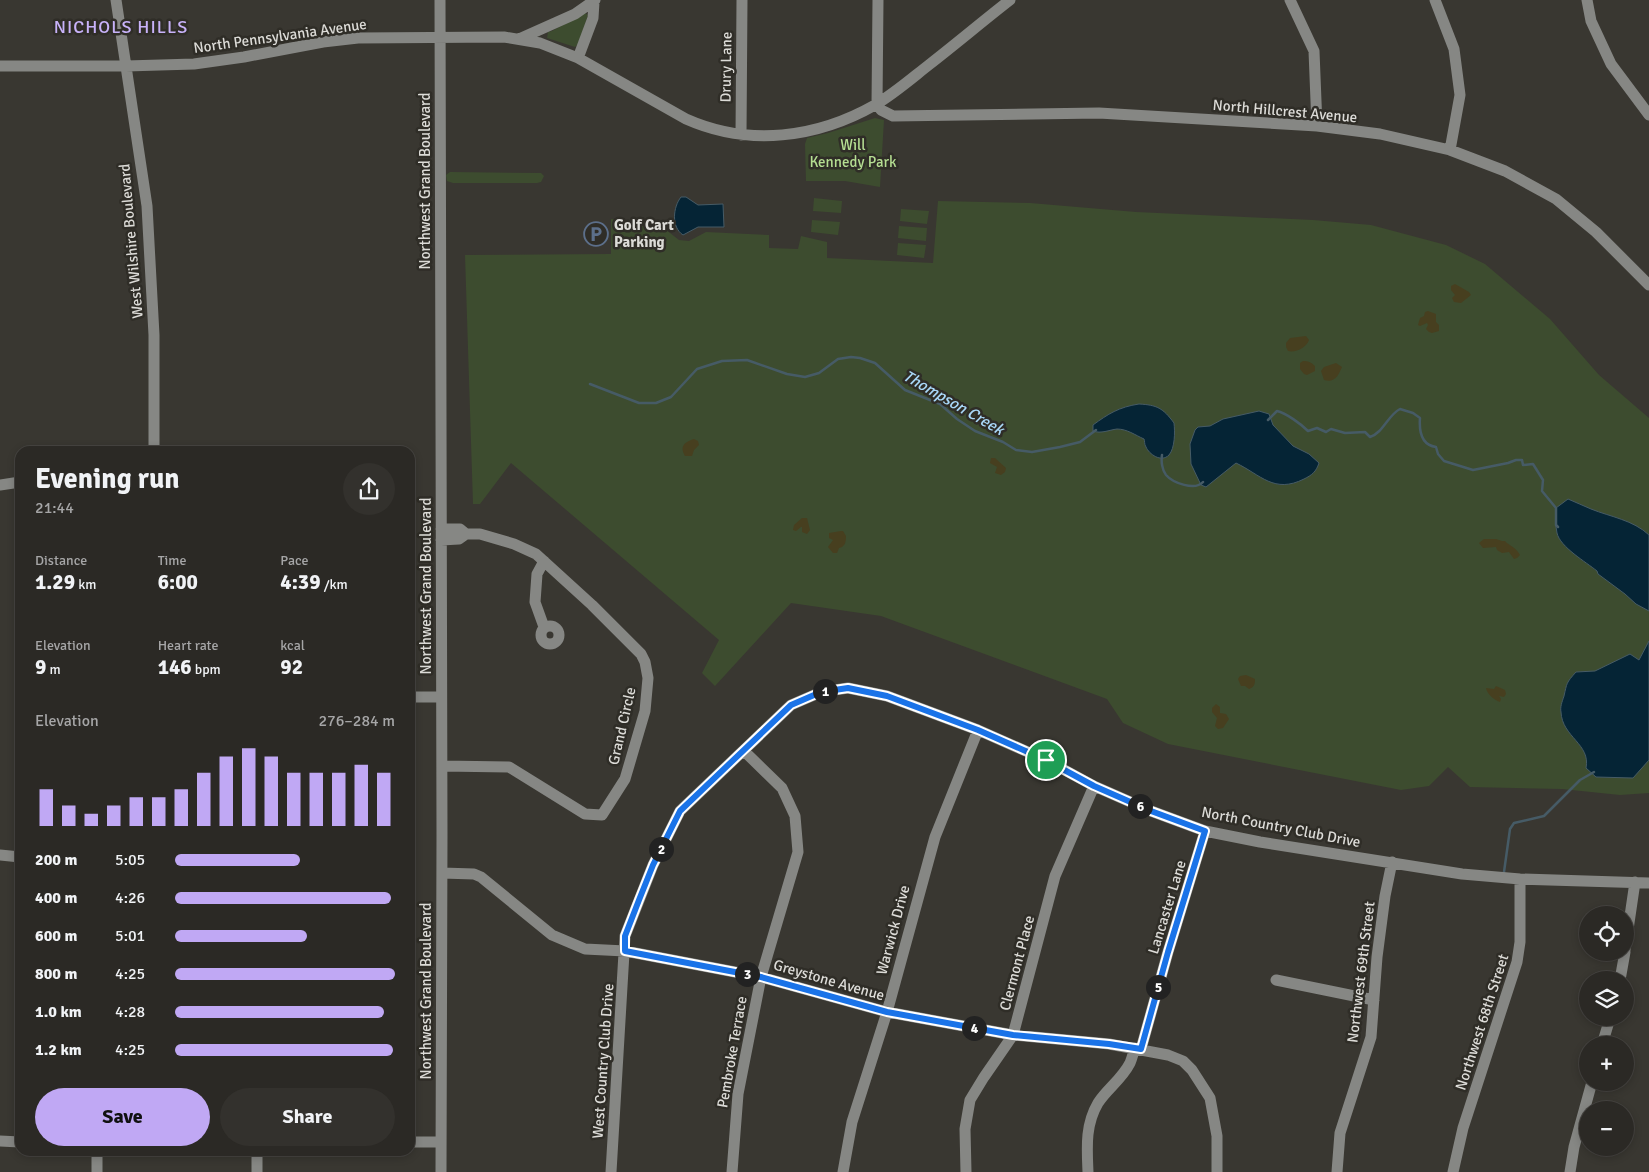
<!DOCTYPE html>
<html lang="en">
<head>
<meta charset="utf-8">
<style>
	body { margin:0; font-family:Signika,sans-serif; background:#33312d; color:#f1f3f6; height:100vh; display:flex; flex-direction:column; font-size:19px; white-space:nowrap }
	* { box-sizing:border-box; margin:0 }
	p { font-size:16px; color:#a6a6a7 }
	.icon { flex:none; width:28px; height:28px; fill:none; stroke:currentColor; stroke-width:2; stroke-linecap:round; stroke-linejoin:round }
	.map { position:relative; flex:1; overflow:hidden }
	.drawer { position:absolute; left:15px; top:446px; width:400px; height:710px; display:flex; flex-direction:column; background:#2b2925; border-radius:15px; box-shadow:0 2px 8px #0003,0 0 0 1px #474542 }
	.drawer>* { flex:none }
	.tools { position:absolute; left:1579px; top:906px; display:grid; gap:10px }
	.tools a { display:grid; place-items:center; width:55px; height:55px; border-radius:50%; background:#2b2925; box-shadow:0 2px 8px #0003,0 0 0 1px #474542; font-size:25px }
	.pin { position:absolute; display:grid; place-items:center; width:42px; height:42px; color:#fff; margin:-21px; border:2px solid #fff; border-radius:50%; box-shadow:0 1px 5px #0007 }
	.km { position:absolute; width:25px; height:25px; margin:-12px; border-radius:50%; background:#222; color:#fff; font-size:14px; line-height:25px; text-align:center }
	.round { display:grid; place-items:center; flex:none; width:52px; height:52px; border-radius:26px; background:#33312d }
	.headline { display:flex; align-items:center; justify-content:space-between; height:85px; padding:0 20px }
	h1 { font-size:28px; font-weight:800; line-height:38px }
	.stats { display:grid; grid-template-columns:repeat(3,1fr); gap:8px; height:85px; padding:5px 20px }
	.stats div { display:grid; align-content:center }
	.stats b { font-size:21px; font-weight:800 }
	.stats small { font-size:14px; font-weight:400 }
	.stats p { font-size:14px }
	.chart { height:140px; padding:10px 20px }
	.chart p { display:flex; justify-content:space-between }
	.chart svg { width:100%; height:90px; margin-top:5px; stroke:#c0a8f4; stroke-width:6 }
	.action { display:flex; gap:10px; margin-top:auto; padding:10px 20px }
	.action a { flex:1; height:58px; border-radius:30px; background:#c0a8f4; color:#111; font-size:20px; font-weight:800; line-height:58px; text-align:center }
	.action a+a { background:#33312d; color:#f1f3f6 }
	ul { padding:0 20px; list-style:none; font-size:16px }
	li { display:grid; grid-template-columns:80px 60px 1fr; align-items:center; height:38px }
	li i { height:12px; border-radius:6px; background:#c0a8f4 }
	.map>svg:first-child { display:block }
</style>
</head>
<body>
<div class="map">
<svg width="1649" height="1172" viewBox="0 0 1649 1172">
	<rect width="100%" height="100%" fill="#393731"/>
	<path fill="#3d4c2f" d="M585,13L588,15L578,44L575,47L547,38L548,32L552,31Z
		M875,118L884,120L880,187L845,181H806L805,144L807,138L828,133Z
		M450,172L541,173L544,176L541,182L537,183H453L447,181L446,175Z
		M814,198L842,201L841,213L813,211Z
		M938,201L1030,203L1136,212L1313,220L1371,225L1446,245L1485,264L1550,319L1599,375L1649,418V793L1620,795L1562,789L1470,787L1448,767L1429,786L1401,790L1168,744L1123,723L1107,699L881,616L791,603L715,686L702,673L719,640L511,463L480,504H473L465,255L611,254V219L656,222L679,240L689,241L706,232L769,235V248L798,249L801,236L827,242V258L933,263Z
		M901,209L929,211L927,224L900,221Z
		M812,220L840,222L838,235L811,232Z
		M899,226L927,228L926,241L898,238Z
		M898,243L926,245L924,258L897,255Z"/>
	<path fill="#473f1f" d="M1455,284L1469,292L1471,295L1461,303L1454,302L1452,298L1455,295L1451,290V286Z
		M1428,311L1436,314V322L1439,325V331L1432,333L1429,332L1426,329L1428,325L1427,323L1420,326L1418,325L1420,318L1424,316L1425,312Z
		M1306,336L1309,340C1307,347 1296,353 1288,351L1286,347V343L1290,338Z
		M1303,361C1308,361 1311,362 1315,366V371L1307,375L1304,374L1300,369V363Z
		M1336,363L1342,367C1338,376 1335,383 1324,380L1321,371L1324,367Z
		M694,439L698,441L699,445L694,450L692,456H685C679,446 685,442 694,439Z
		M991,458H995L1006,468L1005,472L1001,475L995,473L997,467L990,463Z
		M802,518H807L810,530L807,534L802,532V527H801L796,531L793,530L794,525Z
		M841,531H843L846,536C846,542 845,547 839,548L837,553H833L828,547L833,540L829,538V533Z
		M1484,539H1496L1502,541H1505C1509,546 1515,546 1520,555L1517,558L1514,559L1509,552L1502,553L1497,550L1496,547L1483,548L1479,543Z
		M1246,675L1255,679C1255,685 1254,687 1249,689L1245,686H1241L1238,679L1240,676Z
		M1496,686L1505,690L1506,694L1504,697L1499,696L1501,699L1500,702C1494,700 1487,694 1486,688L1494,689Z
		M1216,704L1220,707V713L1226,714L1229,719L1223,728L1218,729L1215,726L1217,718L1212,712V708Z"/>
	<path fill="#052435" stroke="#465b66" d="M681,197H686L698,205L723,204L724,227H698L683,235C671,227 673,207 681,197Z
		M1139,404C1157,405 1163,408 1174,423C1175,432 1175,448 1169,455C1161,463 1149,454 1146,447C1144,444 1145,441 1144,439C1135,435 1127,429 1117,429C1109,430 1101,434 1093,431V425C1108,414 1119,407 1139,404Z
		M1259,411L1269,414L1273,425L1293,446L1309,454L1319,463C1316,472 1312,475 1304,479C1274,494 1261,475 1236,463L1206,487L1201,485L1191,464L1190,444L1195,430L1198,427L1210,426L1223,419Z
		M1568,499C1576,502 1583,506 1591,509C1611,517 1633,520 1649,535V611L1636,604L1625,594L1598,574L1597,571C1586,562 1560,547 1557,533C1555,525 1556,516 1556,508Z
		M1649,641V760L1633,778L1596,777L1586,768C1591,744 1562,737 1561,712C1560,707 1562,702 1564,696C1567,683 1566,683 1576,672L1595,671L1630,654L1639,660Z"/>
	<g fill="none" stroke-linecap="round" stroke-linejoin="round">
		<path stroke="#465b66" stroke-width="2.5" d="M590,384L639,403H656L671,397L697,369L722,361L747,360L787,374L805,377L819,373L838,359L851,357L860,358L875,363L905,390L940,404L957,419L975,431L1003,442L1016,450L1032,452L1060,447L1080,442L1096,430
			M1268,420L1277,411C1286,413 1301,424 1308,431L1317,428L1326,432L1331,429L1345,433L1365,432L1370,437C1383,433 1388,415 1400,409L1413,413L1420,418C1419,431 1421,445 1436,447L1438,454L1444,461L1473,470L1508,463L1516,460H1522L1523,465L1533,464L1543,480L1542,491L1556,508V525L1558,527
			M1162,455C1161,461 1162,470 1166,475C1173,483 1195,491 1203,482
			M1504,872L1510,829L1514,823L1544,816L1580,780L1594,772"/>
		<path stroke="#868784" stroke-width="11" d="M116,0L147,206L154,335V451
			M440,0L442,835L441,1172
			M878,0L877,104L881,110L893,116L1099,113L1317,126L1380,134L1450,150L1505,171L1556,199L1596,232L1649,285
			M1290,0L1314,51L1317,126
			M1435,0L1454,49L1460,95L1450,150
			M1587,0L1591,21L1611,64L1649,115
			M519,39L575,14L595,0
			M578,58L593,18L594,2
			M0,66H126L194,64L244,57L323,42L358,38L504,37L540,43L578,58L686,119C749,147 817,138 875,105C895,93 912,78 930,64C957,43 983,21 1010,0
			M741,135L742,0
			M0,485L20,482
			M441,529H460L466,534
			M441,540L459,539L466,534H480L514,544L536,554L592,605L641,654L645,662L648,678L645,711L625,779L602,815L585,814L509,767L442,766
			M544,561L537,574L535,602L544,627
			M541 635a9 9 0 1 1 18 0a9 9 0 1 1-18 0Z
			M410,697H441
			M0,855L20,857
			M442,873L474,874L481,877L552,935L585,949L625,951L761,977L887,1012L1013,1035L1109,1044L1168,1055L1183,1061L1192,1070L1210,1098L1217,1136V1172
			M1625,950L1635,882
			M1276,980L1374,1000
			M1620,980L1625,952
			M1602,1045L1610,1018
			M1141,1049L1168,952L1205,831
			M0,1141L20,1142
			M410,1142H441
			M257,1151V1172
			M97,1172V1151
			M611,1172L625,936L653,865L680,811L791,705L821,692L848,688L887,696L978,730L1046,760L1094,786L1151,811L1205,831L1260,842L1462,874L1520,879L1649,883
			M732,1172L738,1094L761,977L798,852L795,816L782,788L744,751
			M843,1172L852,1122L887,1012L935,837L978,730
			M966,1172L965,1129L970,1100L984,1077L1013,1035L1055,876L1094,786
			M1088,1172C1087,1148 1085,1125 1098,1103C1107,1089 1122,1079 1130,1063C1132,1059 1133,1053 1135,1048
			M1337,1172L1340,1133L1371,1037L1377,957L1385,896L1392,862
			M1453,1172L1463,1128L1517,962L1520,942V879
			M1570,1172L1574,1147L1592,1082"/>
	</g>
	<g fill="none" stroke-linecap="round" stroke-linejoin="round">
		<g stroke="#fff" stroke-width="10">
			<path id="route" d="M848,688L887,696L978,730L1046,760L1094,786L1151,811L1205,831L1168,952L1141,1049L1109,1044L1013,1035L887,1012L761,977L625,951V936L639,900L653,865L680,811L791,705L821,692Z"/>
		</g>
		<use href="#route" stroke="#1a73e8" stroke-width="6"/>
	</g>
	<defs>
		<g id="parking-ring" transform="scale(1.25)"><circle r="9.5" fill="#2f2d27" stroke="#5c6f8a" stroke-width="1.5"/><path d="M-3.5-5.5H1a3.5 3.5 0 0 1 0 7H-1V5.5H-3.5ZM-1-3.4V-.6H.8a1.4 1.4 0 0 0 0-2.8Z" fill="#5c6f8a"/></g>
	</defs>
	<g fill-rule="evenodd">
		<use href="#parking-ring" x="596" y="234"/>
	</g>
	<g text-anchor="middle" stroke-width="5" stroke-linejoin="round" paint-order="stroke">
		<g font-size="15" fill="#dcdbd7" stroke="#2f2d27">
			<text transform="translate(280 36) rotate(-8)" y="5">North Pennsylvania Avenue</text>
			<text transform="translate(726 67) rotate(-89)" y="5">Drury Lane</text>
			<text transform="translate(1285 111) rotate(5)" y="5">North Hillcrest Avenue</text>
			<text transform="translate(425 181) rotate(-90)" y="5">Northwest Grand Boulevard</text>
			<text transform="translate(131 241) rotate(-95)" y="5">West Wilshire Boulevard</text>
			<text transform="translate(426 586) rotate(-90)" y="5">Northwest Grand Boulevard</text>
			<text transform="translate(622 726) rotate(-77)" y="5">Grand Circle</text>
			<text transform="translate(1281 827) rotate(11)" y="5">North Country Club Drive</text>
			<text transform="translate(1167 907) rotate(-73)" y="5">Lancaster Lane</text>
			<text transform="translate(893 930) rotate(-75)" y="5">Warwick Drive</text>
			<text transform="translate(1017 963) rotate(-75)" y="5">Clermont Place</text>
			<text transform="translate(1361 972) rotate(-83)" y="5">Northwest 69th Street</text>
			<text transform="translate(829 980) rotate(16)" y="5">Greystone Avenue</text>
			<text transform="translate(426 991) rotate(-90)" y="5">Northwest Grand Boulevard</text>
			<text transform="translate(1482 1022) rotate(-72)" y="5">Northwest 68th Street</text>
			<text transform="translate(732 1052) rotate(-80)" y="5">Pembroke Terrace</text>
			<text transform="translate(603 1061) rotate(-86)" y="5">West Country Club Drive</text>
		</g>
		<g font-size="15" fill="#b5de92" stroke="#2f2d27">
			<text x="853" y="150">Will<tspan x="853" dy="17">Kennedy Park</tspan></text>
		</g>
		<g font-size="15" font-weight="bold" fill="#dcdbd7" stroke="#2f2d27" text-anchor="start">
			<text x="614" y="230">Golf Cart<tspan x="614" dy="17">Parking</tspan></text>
		</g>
		<g font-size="16" font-style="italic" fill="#a9d8f8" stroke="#2f2d27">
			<text transform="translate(954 402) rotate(30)" y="6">Thompson Creek</text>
		</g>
		<g font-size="18" letter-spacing="1" fill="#c8b2f9" stroke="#2f2d27">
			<text x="121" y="33">NICHOLS HILLS</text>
		</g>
	</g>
</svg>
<div class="tools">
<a><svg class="icon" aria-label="locate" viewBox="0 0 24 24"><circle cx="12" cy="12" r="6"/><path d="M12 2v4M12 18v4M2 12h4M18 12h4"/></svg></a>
<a><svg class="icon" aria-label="layers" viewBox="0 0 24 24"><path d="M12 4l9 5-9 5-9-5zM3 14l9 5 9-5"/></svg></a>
<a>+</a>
<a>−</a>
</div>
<div class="pin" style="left:1046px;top:760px;background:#1e9e55"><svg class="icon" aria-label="arrive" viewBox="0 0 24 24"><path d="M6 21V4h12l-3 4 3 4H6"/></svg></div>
<b class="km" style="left:825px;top:691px">1</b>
<b class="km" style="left:661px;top:849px">2</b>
<b class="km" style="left:747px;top:974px">3</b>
<b class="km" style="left:974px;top:1028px">4</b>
<b class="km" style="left:1158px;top:987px">5</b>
<b class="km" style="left:1140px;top:806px">6</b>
<section class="drawer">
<div class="headline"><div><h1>Evening run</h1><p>21:44</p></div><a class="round"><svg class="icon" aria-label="share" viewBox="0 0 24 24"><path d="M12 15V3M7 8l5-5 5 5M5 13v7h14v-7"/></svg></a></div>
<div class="stats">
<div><p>Distance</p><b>1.29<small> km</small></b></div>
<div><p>Time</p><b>6:00</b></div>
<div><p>Pace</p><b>4:39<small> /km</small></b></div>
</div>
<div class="stats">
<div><p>Elevation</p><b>9<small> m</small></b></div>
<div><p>Heart rate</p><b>146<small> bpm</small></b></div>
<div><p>kcal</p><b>92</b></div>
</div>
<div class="chart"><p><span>Elevation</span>276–284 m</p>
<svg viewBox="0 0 160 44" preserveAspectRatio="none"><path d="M5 44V26M15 44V34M25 44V38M35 44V34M45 44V30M55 44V30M65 44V26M75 44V18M85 44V10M95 44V6M105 44V10M115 44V18M125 44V18M135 44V18M145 44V14M155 44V18"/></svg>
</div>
<ul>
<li><b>200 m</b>5:05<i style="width:57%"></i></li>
<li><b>400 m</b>4:26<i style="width:98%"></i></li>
<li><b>600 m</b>5:01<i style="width:60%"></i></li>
<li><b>800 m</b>4:25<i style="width:100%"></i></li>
<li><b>1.0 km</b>4:28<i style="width:95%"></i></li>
<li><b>1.2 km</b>4:25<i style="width:99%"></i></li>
</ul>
<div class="action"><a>Save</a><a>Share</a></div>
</section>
</div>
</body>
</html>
